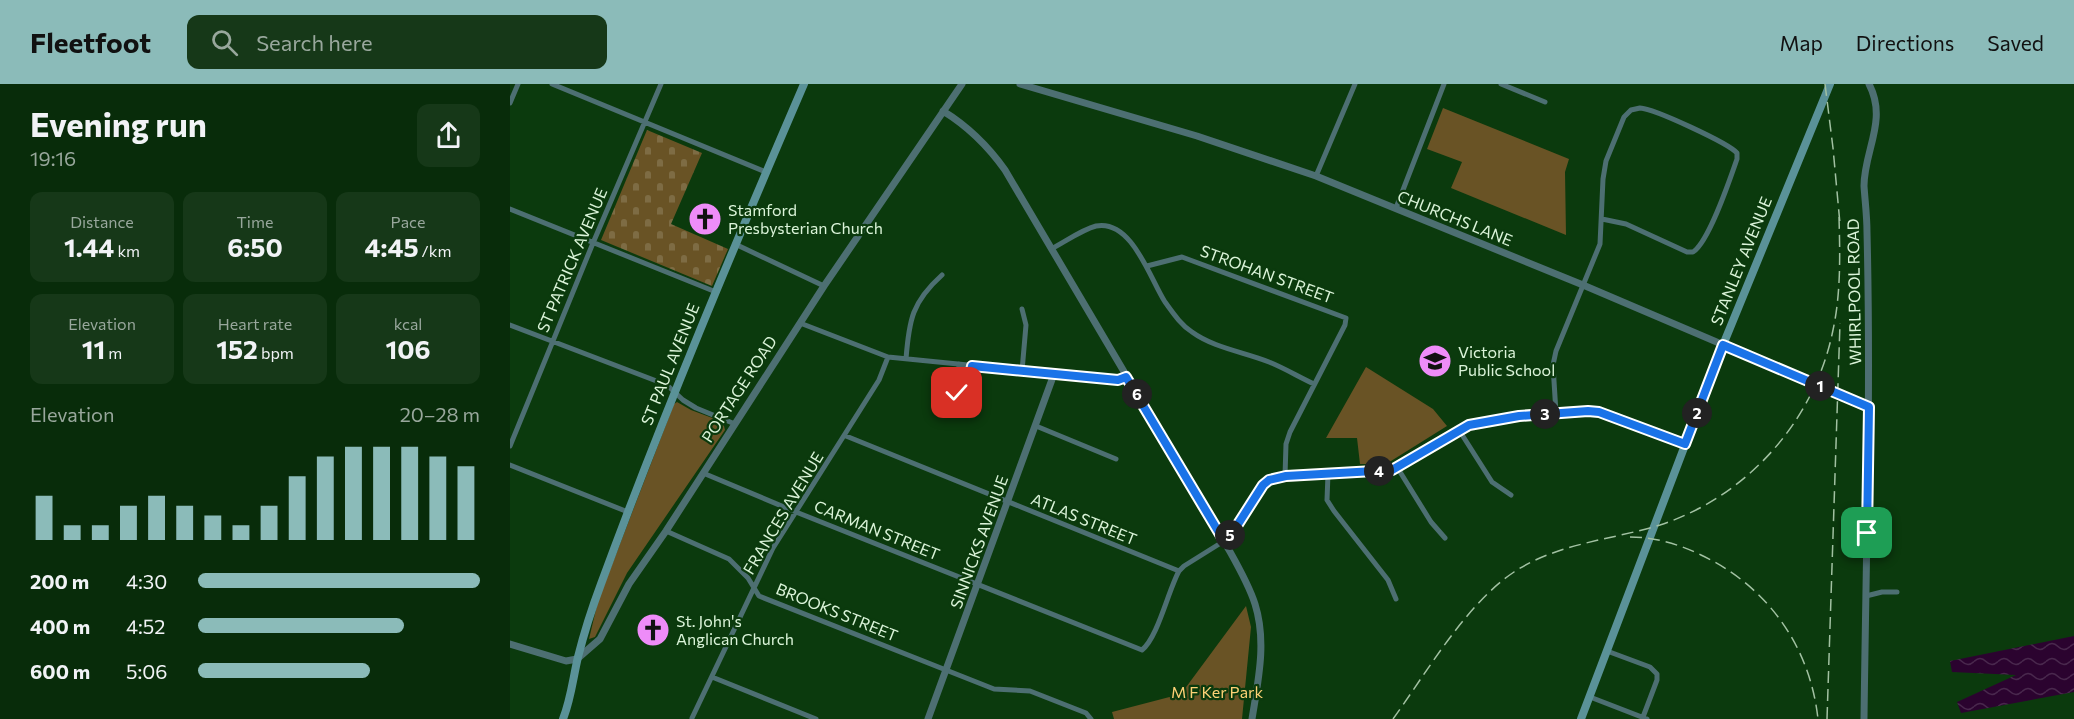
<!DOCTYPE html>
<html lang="en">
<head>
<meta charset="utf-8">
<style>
	body { margin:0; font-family:Commissioner,sans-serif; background:#163818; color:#f1f3f6; height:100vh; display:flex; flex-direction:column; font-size:22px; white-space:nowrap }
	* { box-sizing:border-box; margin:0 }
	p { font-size:20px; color:#98a79c }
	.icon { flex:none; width:33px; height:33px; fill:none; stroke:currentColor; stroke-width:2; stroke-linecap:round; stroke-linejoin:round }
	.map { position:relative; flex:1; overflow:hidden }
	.sheet { display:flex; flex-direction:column; background:#082c0a; width:510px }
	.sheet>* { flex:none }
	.pin { position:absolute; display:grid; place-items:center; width:51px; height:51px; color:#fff; margin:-26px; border-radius:12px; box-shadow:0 3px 9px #0006 }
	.km { position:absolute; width:30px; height:30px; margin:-15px; border-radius:50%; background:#222; color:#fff; font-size:16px; line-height:30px; text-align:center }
	.round { display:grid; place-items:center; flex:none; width:63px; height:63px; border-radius:12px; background:#163818 }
	.headline { display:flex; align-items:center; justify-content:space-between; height:102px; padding:0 30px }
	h1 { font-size:33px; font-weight:700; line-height:45px }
	.figures { display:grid; grid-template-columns:repeat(3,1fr); gap:9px; height:102px; padding:6px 30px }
	.figures div { display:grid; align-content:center; border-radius:12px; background:#163818; text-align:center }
	.figures b { font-size:26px; font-weight:700 }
	.figures small { font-size:16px; font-weight:400 }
	.figures p { font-size:16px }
	.chart { height:168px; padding:12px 30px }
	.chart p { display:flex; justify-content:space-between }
	.chart svg { width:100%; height:108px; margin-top:6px; stroke:#8bbbb9; stroke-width:6 }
	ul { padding:0 30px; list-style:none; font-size:20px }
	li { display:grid; grid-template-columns:96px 72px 1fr; align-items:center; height:45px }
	li i { height:15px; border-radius:8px; background:#8bbbb9 }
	header { display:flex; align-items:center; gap:36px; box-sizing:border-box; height:84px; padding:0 30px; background:#8bbbb9; color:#111 }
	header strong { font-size:28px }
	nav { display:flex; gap:33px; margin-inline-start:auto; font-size:21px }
	.search { width:420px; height:54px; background:#163818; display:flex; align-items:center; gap:15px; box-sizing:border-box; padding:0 21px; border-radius:12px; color:#98a79c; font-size:22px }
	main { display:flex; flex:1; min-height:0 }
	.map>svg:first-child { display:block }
</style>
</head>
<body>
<header>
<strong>Fleetfoot</strong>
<div class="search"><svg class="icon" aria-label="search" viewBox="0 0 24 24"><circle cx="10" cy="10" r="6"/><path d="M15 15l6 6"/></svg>Search here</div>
<nav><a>Map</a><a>Directions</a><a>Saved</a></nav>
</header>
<main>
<section class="sheet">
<div class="headline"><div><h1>Evening run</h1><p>19:16</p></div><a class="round"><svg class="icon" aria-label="share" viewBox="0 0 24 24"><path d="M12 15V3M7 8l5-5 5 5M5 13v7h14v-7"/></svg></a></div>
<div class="figures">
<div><p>Distance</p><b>1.44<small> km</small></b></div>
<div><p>Time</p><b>6:50</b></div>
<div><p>Pace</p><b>4:45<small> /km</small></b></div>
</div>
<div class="figures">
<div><p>Elevation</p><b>11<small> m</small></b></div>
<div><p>Heart rate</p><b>152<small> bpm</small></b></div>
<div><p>kcal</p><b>106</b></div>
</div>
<div class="chart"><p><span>Elevation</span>20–28 m</p>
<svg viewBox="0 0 160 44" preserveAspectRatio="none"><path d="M5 44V26M15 44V38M25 44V38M35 44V30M45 44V26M55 44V30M65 44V34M75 44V38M85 44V30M95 44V18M105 44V10M115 44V6M125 44V6M135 44V6M145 44V10M155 44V14"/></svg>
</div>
<ul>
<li><b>200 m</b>4:30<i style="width:100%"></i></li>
<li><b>400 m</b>4:52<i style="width:73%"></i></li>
<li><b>600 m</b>5:06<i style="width:61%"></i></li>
</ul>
</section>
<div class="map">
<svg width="1564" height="635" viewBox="0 0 1564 635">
	<defs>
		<pattern id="cemetery-stones" width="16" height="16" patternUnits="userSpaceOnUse" patternTransform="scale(1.5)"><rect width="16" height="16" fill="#695325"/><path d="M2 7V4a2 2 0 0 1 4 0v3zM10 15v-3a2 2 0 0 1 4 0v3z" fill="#7e6c44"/></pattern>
		<pattern id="water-waves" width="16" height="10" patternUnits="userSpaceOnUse" patternTransform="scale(1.5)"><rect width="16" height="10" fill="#2b032f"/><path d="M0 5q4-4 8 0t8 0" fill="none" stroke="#49284d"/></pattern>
	</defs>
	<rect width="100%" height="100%" fill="#0b3a0d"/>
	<path fill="url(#cemetery-stones)" d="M137,46L192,69L161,140L218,165L202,202L91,156Z"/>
	<path fill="#695325" d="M933,24L1059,75L1055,88L1056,151L941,104L952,78L917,65Z
		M856,283L923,325L937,342L881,377L873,380H850L847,354H816Z
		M167,318L181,326L213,338L215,346L117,489L85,553L79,555L88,517L164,320Z
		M736,522L741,543L732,635H604L602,628L671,610Z"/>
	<path fill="url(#water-waves)" d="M1564,552V608L1451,629L1447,618L1506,591L1442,588L1440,577Z"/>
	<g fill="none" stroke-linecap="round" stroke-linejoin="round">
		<path stroke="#4d6f72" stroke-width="5" d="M42,0L256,88
			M991,0L1035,18
			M0,19L8,0
			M806,92L845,0
			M886,124L934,0
			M0,125L206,208
			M225,160L314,202
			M541,165C555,158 571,146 586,142C622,135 640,195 655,218C663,229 671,241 682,248C704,264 734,268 759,278C774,284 789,293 804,300
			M637,182L672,173L836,234L835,241L780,348L776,360L775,392
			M290,239L378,273L608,296L616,293
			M0,241L157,301L173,316L186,324L225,340
			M396,275C399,236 402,218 432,191
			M449,280L447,309L448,312L452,313L456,311L462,282
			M512,287L516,241L512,225
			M1046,329L1043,281L1046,267L1090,160L1093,95L1096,77L1114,33L1121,26C1121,26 1130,24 1130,24C1145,25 1218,59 1227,69V75C1220,95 1199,158 1183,168H1177L1116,140L1092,135
			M526,342L606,375
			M949,346L982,398L1001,411
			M336,352L669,487
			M0,362L83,159L151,0
			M0,381L118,428
			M887,383L921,438L935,454
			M193,389L286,428L632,566C648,553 658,507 669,487L674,482L714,457L723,448L753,401L759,396L767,393L882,386L959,341L1046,329L1078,326L1089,328L1175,360
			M818,390L817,416L824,427L878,496L886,515
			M156,447L219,475L238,494L249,512L484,605L520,607L576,629L581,635
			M1356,512L1372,508H1387
			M1097,567L1140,583L1147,590V596L1133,633
			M202,593L306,635
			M1080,613L1137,635
			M182,634L263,464L369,296L378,273"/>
		<path stroke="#4d6f72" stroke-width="7" d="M510,0L687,52L806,92L1073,201L1359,323
			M433,27C459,43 478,62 495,86L714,457C725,477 738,498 745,520C757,558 748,597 742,635
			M0,560L56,577L67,575L90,555L119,500L156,447L314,202L452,0
			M418,635L544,290
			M1354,635C1356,473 1361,310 1357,148C1357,132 1355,117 1354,102C1354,67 1378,36 1359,0"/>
		<path stroke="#5a9298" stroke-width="8" d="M53,635C61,615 63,594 68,573C74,549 82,524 91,500C153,331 223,165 294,0
			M1071,635L1213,261L1320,0"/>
		<path stroke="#a2c1a2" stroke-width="1.5" stroke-dasharray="12 6" stroke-linecap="butt" d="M1315,0L1323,64L1330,140
			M1120,453C1144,453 1169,460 1191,471C1257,502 1300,562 1308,635
			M883,635C917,588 956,520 1004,488C1048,459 1101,456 1150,441C1238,412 1305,336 1323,246C1331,209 1330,170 1329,133
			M1317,635L1330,239"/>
	</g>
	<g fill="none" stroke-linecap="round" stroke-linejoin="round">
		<g stroke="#fff" stroke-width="12">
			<path id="route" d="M447,309L448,312H456L462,282L608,296L616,293L714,457L723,448L753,401L759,396L776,392L882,386L959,341L1009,332L1078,327L1089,328L1175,360L1213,261L1359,323L1357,449"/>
		</g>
		<use href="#route" stroke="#1a73e8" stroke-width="8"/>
	</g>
	<defs>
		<g id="church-disc" transform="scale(1.725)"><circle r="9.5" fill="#ee8cf8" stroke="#0b3a0d"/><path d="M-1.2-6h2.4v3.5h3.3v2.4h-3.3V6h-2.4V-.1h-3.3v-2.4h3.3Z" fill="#111"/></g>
		<g id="school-disc" transform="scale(1.725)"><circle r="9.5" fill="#ee8cf8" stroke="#0b3a0d"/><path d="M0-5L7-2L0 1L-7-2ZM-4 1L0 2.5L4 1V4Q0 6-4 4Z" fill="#111"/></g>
	</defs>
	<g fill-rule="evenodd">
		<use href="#church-disc" x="195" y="135"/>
		<use href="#school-disc" x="925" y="277"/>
		<use href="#church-disc" x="143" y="546"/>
	</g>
	<g text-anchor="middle" stroke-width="4.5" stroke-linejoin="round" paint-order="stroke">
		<g font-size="16" fill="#dbf4d9" stroke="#0b3a0d" text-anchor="start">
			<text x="218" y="132">Stamford<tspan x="218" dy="18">Presbysterian Church</tspan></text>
			<text x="948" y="274">Victoria<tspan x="948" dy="18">Public School</tspan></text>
			<text x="166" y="543">St. John's<tspan x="166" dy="18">Anglican Church</tspan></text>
		</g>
		<g font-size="16" fill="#dbf4d9" stroke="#0b3a0d">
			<text transform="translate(945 134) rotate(22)" y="6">CHURCHS LANE</text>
			<text transform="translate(62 176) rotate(-67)" y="6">ST PATRICK AVENUE</text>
			<text transform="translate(1231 177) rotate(-68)" y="6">STANLEY AVENUE</text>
			<text transform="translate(757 190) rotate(20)" y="6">STROHAN STREET</text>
			<text transform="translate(1344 208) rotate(-91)" y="6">WHIRLPOOL ROAD</text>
			<text transform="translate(160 280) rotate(-68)" y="6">ST PAUL AVENUE</text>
			<text transform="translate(229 305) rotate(-57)" y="6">PORTAGE ROAD</text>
			<text transform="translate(273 429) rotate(-59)" y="6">FRANCES AVENUE</text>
			<text transform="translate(574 435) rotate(22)" y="6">ATLAS STREET</text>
			<text transform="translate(367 446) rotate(22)" y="6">CARMAN STREET</text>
			<text transform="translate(469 458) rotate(-70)" y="6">SINNICKS AVENUE</text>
			<text transform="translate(327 528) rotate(22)" y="6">BROOKS STREET</text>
		</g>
		<g font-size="16" fill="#fdd176" stroke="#0b3a0d">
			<text x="707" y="614">M F Ker Park</text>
		</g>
	</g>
</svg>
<div class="pin" style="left:1357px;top:449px;background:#1e9e55"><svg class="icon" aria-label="arrive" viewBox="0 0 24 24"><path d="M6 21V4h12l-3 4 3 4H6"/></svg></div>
<div class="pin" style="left:447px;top:309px;background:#d93025"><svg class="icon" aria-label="check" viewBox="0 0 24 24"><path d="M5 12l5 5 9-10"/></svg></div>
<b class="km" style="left:1310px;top:302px">1</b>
<b class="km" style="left:1187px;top:329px">2</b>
<b class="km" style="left:1035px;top:330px">3</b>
<b class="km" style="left:869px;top:387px">4</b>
<b class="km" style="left:720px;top:451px">5</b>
<b class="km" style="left:627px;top:310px">6</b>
</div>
</main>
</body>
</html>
